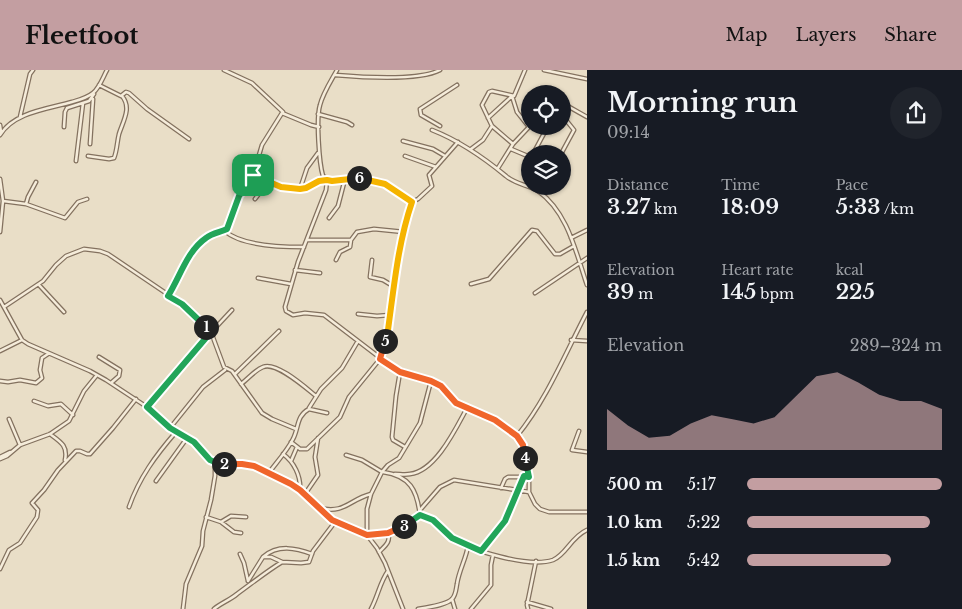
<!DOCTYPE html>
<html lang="en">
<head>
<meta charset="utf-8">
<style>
	body { margin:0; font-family:"Libre Baskerville",serif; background:#20242c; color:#f1f3f6; height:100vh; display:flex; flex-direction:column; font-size:19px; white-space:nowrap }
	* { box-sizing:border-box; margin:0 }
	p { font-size:16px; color:#9ea1a6 }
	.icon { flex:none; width:28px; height:28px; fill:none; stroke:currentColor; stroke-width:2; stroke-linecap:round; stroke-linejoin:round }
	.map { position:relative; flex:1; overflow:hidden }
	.details { display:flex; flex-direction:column; background:#171b24; width:375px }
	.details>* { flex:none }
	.controls { position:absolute; left:521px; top:15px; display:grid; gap:10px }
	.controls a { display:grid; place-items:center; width:50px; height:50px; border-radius:50%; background:#171b24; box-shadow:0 1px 4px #0004; font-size:25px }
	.pin { position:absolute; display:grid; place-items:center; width:42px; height:42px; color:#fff; margin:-21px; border-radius:10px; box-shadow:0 2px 8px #0006 }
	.km { position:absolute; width:25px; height:25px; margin:-12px; border-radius:50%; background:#222; color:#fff; font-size:14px; line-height:25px; text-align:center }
	.round { display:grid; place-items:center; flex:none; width:52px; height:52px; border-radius:26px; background:#20242c }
	.head { display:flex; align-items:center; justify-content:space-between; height:85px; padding:0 20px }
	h1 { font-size:28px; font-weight:600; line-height:38px }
	.stats { display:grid; grid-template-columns:repeat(3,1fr); gap:8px; height:85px; padding:5px 20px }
	.stats div { display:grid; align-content:center }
	.stats b { font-size:21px; font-weight:600 }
	.stats small { font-size:14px; font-weight:400 }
	.stats p { font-size:14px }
	.chart { height:140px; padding:10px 20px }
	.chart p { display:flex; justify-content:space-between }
	.chart svg { width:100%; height:90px; margin-top:5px; fill:#c39ea1; opacity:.7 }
	ul { padding:0 20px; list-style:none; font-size:16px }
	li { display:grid; grid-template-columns:80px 60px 1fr; align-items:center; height:38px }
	li i { height:12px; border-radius:6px; background:#c39ea1 }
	header { display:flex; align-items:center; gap:30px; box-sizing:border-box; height:70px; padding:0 25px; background:#c39ea1; color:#111 }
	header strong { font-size:24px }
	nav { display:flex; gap:28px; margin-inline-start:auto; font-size:18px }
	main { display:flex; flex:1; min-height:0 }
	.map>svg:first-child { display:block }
</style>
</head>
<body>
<header>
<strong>Fleetfoot</strong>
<nav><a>Map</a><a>Layers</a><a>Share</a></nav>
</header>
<main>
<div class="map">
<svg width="587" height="539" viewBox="0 0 587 539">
	<rect width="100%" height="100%" fill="#e9dec7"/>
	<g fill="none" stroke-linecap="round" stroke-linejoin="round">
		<g stroke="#83715f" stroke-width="5">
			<path id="minor" d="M224,0L252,13L283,42
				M337,0C331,11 323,23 320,35C316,48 319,93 323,106L332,111L360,108L377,111L385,114L412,132L408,141L399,184L388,260L380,289L400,302L431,311L441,316L456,333L495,350L517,366L523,375L526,395L529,402V422L535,434L540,439L549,442H587
				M544,0L587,9
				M335,5C359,7 419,11 440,0
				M99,15L121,26L126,22L129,23L147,39L189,69
				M562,35L564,34L587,47
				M318,44L347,52L352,55
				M20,47L30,4L33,0
				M488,48L512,26
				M0,55L1,62
				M440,56L421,45L420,39L457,15
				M492,56L513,74
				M64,57L65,42L67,38L89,31L94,24
				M432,60C460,71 483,87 506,106C515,114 528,115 538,121C568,142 576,183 587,215
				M0,65C14,42 48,39 72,32C79,30 87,28 93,23C100,17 103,7 107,0
				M403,71L433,79L445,86
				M90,74L93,29
				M471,79L483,70L492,56L482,35L489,22L492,21L514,26L525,0
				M511,79L530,87
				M533,84L548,56
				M561,84L574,60L562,45
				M88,86L109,89L114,88C117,81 117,72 119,64C123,51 132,38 122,26
				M405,86L436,97
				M76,91L83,33
				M498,98L513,74L529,57L517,42L512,26
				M253,105C266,113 290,123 306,118C315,115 316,111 327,110L326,120L298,192L285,237L286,241L293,245L305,243L324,245L379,287
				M0,109L3,131L0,162
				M300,119L307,98L318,83
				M539,122L543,116
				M255,129L268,112
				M3,131L26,134L65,148L78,132L87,129
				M412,132L418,129L432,116L429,105L458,72
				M26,134L28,127L36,112
				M329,148L338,136L345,109
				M225,161C241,176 282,177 304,177
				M571,168L587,160
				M307,170H351L357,162L374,159L404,162
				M336,190L340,182L350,177L351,170
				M372,190L370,207L383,210L393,216
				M295,200L320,203
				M258,208L291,214
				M471,214L489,209L532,160L537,161L555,184H560L574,176
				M39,215L64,242
				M535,223L587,188
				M168,226C180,207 187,181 206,168C212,163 221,162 227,159L239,126L254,102L262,75L282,43L311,55L319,57
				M0,230L22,270L28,274L90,301L106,310L147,337L170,358L194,372L215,392L242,394L254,397L296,417L324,444L335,452L367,465L377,478L385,493L403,539
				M4,237L43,211L56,195L66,186L84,179L100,181L108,184L182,234L211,262L224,297L232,301L262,343L272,349L296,359
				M358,244L377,246L390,245
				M571,270L587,271
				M0,281L22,270
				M99,287L120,300L119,306L111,313
				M400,302L396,326L392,367L393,370L405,377
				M235,304L279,261
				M0,311L8,312L20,310L36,313L42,308L40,300L42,288L48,284
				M431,311L420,353L399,388L388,395L382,402L371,424L367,439V465C389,465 402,457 420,445C435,448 440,459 451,467C471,481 529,498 553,490C566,485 571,467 587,460
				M241,314C248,309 255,300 263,297C276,291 306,318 316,326
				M34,331L48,336L61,334L73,345
				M147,337L189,286L232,240
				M309,338L321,319L342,298L358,271
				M9,349L20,375
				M170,358L203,317L225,300
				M579,361L572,380L587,382
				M50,364C61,372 68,376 65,390
				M517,366C547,329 565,284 587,242
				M291,372L300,379H307L340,347L349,327L380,289
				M283,384C294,392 301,406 300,420
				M346,385L362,390L382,402
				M0,387L10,382
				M0,389L7,386L20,375L50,364L69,351L84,321L97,305
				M291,391L297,377
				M383,402C410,406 417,420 420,445
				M268,404C276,393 287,381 293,369C299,358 296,346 309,339L327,343
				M395,404C400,404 405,405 410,404C436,401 456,358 467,338
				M156,411L187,368
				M501,418L505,409L508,407H529
				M305,424L318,405L315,387L318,368
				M129,437C139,408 156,385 176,362
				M319,438C346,444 348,430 371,424
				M420,440L440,417L454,410L529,422
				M206,447L221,452L231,446L246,447
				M221,452L234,462L241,463
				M481,481L505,451L525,406
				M379,482C385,476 391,472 388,463
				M240,484L244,493L248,511
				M263,487C278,474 296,478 312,484
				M0,499L9,480L20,473L37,447L38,440L32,433L44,420L58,400L76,381H80L87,384H90L113,358L136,329
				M248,511L263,487H271L282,492
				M452,529L455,539
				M527,532L551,539
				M183,539L186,514L202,476L203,461L211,430L215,406V392
				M214,539C221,533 230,530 237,524C251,514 267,501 282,492L301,493L309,492L313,481L335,452
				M371,539C378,526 380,512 388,501
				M418,539C427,537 445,536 452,529C456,525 456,519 457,514C459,500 466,489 468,476
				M471,539L491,515V495L493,485
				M528,539L527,535L536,491"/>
		</g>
		<use href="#minor" stroke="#f5ecda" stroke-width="2.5"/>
	</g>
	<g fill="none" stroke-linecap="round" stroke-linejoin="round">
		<g stroke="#fff" stroke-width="10">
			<path id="split-1" d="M206,257L182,234L168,226C180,207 187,181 206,168C212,163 221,162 227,159L239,126L253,105"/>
		</g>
		<g stroke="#fff" stroke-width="10">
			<path id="split-2" d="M206,257L211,262L147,337L170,358L194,372L210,390L215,392L224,394"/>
		</g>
		<g stroke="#fff" stroke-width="10">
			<path id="split-3" d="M224,394H242L254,396L291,414L300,420L332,450L367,465L388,463L404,456"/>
		</g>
		<g stroke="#fff" stroke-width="10">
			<path id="split-4" d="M404,456L420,445L433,450L452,468L481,481L505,451L524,406L529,407L525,388"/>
		</g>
		<g stroke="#fff" stroke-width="10">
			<path id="split-5" d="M385,271L380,289L400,302L431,311L441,316L456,333L495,350L517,366L523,375L525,388"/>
		</g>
		<g stroke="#fff" stroke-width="10">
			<path id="split-6" d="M359,108L385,114L412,132C398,173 394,217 388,260L385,271"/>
		</g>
		<g stroke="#fff" stroke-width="10">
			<path id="split-7" d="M253,105L281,117L300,119L306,118L319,111L327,110L332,111L359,108"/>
		</g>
		<use href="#split-1" stroke="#22a559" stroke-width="6"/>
		<use href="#split-2" stroke="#22a559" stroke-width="6"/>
		<use href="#split-3" stroke="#f0652b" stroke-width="6"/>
		<use href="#split-4" stroke="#22a559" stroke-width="6"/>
		<use href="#split-5" stroke="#f0652b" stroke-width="6"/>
		<use href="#split-6" stroke="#f5b400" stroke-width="6"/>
		<use href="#split-7" stroke="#f5b400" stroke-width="6"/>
	</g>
</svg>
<div class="controls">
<a><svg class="icon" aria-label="locate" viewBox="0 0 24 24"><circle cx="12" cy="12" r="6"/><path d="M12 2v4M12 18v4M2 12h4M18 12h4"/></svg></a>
<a><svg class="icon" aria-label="layers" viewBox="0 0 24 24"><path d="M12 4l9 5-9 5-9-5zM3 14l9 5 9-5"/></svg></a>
</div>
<div class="pin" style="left:253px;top:105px;background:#1e9e55"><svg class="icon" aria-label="arrive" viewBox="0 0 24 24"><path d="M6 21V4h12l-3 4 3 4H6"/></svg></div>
<b class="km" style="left:206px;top:257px">1</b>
<b class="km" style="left:224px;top:394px">2</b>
<b class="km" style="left:404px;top:456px">3</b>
<b class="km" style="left:525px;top:388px">4</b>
<b class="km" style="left:385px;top:271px">5</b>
<b class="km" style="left:359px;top:108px">6</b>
</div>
<section class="details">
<div class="head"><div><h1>Morning run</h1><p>09:14</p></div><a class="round"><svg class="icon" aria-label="share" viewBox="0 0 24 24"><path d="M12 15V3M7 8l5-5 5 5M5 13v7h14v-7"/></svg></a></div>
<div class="stats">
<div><p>Distance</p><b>3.27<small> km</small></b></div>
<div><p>Time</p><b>18:09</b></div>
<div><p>Pace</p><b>5:33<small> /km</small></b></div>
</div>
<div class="stats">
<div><p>Elevation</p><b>39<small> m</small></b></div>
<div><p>Heart rate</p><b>145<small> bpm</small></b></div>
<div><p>kcal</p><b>225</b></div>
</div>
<div class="chart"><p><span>Elevation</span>289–324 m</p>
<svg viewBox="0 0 160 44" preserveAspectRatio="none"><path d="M0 44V24L10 32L20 38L30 37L40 31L50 27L60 29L70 31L80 28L90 18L100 8L110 6L120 11L130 17L140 20L150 20L160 24V44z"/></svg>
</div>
<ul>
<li><b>500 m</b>5:17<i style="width:100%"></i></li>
<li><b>1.0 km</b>5:22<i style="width:94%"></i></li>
<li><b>1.5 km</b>5:42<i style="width:74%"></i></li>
</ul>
</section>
</main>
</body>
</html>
